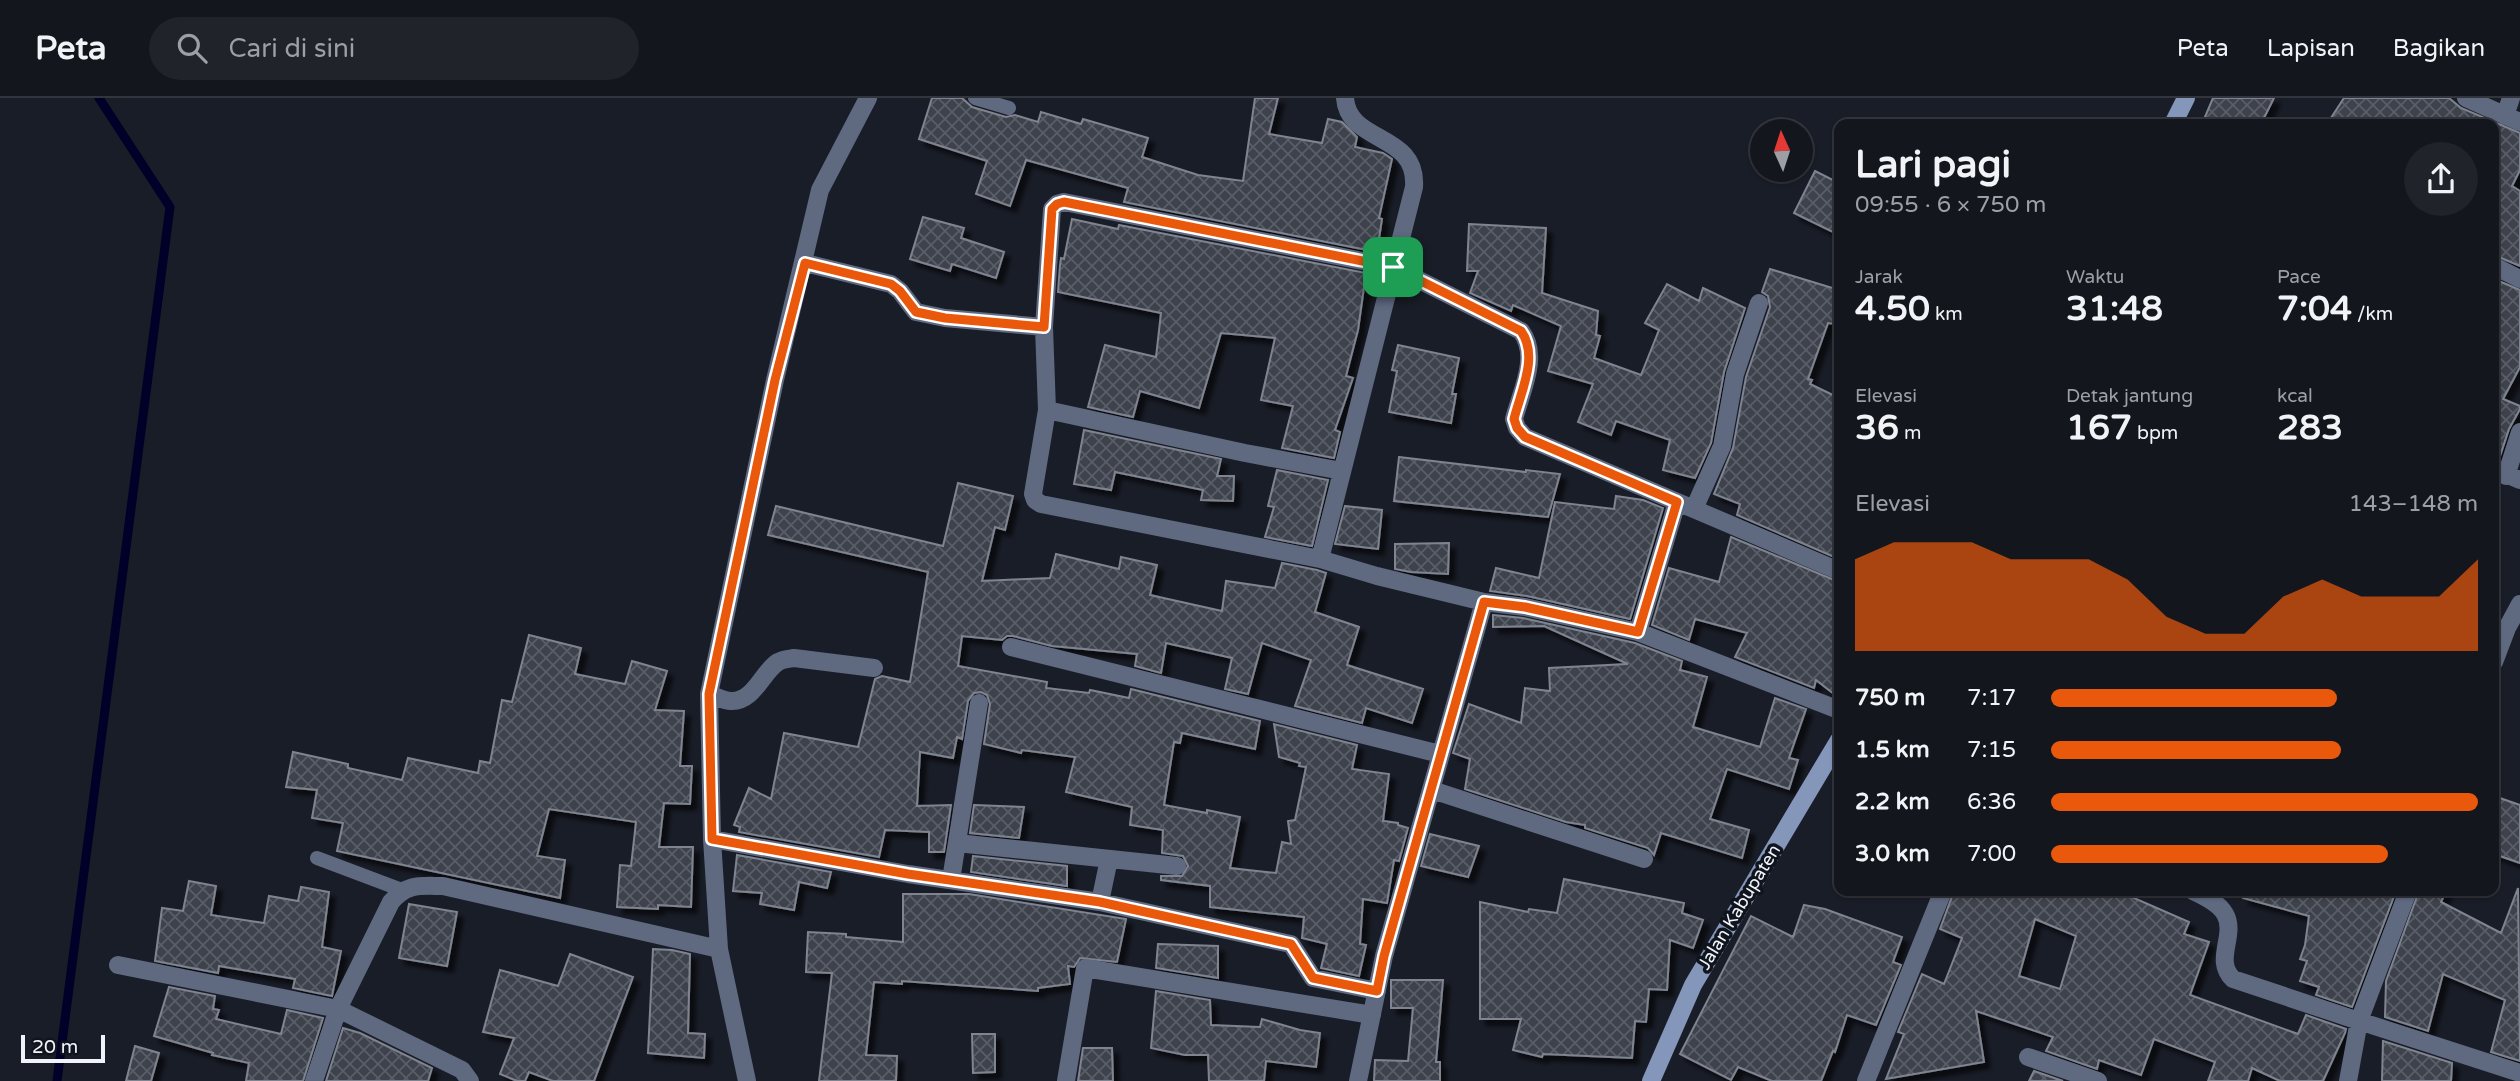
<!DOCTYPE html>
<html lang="id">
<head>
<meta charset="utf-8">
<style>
	body { margin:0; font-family:"Varela Round",sans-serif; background:#20232a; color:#f1f3f6; height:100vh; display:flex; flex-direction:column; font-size:26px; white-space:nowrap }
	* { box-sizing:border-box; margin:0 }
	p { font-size:23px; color:#9d9fa4 }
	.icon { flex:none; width:38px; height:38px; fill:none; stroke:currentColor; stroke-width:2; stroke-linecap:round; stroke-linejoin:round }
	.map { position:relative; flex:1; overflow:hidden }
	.sheet { position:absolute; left:1834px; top:21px; width:665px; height:777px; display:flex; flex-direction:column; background:#13161d; border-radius:14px; box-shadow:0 2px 5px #0004,0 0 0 2px #32353b }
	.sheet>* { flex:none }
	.needle { width:46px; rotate:357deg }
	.fabs { position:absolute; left:1750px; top:21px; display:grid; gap:14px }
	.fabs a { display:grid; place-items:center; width:63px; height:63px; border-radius:50%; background:#13161d; box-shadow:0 2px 5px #0004,0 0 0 2px #32353b; font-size:35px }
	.scale { position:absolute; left:21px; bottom:18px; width:84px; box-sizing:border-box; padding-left:7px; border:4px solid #f0f3fa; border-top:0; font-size:19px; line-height:24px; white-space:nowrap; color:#f0f3fa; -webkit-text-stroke:5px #10141d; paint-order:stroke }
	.pin { position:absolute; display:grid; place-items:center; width:60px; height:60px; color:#fff; margin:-30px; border-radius:14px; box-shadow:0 4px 10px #0006 }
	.round { display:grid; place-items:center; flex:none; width:74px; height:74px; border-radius:37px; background:#20232a }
	.overview { display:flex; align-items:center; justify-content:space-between; height:119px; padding:0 21px }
	h1 { font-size:38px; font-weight:800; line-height:52px }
	.figures { display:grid; grid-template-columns:repeat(3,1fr); gap:10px; height:119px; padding:7px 21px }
	.figures div { display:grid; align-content:center }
	.figures b { font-size:35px; font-weight:800 }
	.figures small { font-size:19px; font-weight:400 }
	.figures p { font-size:19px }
	.chart { height:196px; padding:14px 21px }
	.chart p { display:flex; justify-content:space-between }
	.chart svg { width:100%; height:126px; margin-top:7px; fill:#ea580c; opacity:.7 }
	ul { padding:0 21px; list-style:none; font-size:23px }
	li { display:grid; grid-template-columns:112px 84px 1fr; align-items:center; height:52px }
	li i { height:18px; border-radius:9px; background:#ea580c }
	header { display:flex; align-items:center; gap:42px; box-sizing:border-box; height:98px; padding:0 35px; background:#13161d; border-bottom:2px solid #32353b }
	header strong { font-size:33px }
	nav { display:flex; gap:38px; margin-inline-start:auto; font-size:24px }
	.search { width:490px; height:63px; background:#20232a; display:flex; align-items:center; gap:18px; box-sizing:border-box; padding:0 24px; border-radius:38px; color:#9d9fa4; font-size:26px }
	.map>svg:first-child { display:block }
</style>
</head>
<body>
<header>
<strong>Peta</strong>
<div class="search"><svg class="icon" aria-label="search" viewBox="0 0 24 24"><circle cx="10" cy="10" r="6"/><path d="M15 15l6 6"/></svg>Cari di sini</div>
<nav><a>Peta</a><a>Lapisan</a><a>Bagikan</a></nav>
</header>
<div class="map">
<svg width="2520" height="983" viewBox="0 0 2520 983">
	<defs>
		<pattern id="building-cross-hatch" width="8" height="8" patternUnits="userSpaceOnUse" patternTransform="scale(1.75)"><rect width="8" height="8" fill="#3d424c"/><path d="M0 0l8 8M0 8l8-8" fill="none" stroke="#595e67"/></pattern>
		<filter id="shadow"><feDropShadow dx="6" dy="6" stdDeviation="2" flood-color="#0009"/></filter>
	</defs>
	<rect width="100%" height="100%" fill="#191d27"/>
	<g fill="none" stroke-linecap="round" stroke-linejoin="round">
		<path stroke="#000028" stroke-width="9" d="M57,983L170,109L99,0"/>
	</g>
	<path fill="url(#building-cross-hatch)" stroke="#7f8490" stroke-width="2" fill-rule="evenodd" filter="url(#shadow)" d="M932,0H962L972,9L1006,19L1015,17L1038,24L1041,14L1081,26L1083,21L1148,40L1142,59L1198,77L1243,83L1255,0H1278L1269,36L1322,45L1328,21L1342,24L1357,39L1355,49L1383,55L1392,61L1379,120L1382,121L1377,154L1124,104L1128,90L1026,62L1010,108L976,96L987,63L919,41Z
		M2213,0H2274L2261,26H2202Z
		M2344,0H2449L2461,10L2520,35V72L2512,88L2520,93V168L2494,157V26H2327Z
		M1815,73L1839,85V137L1794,115Z
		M923,119L964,130L961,140L1004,154L996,180L952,166L950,173L910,161Z
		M1072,121L1118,131L1119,127L1366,175L1358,232L1346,278L1353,280L1335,332L1340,334L1334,360L1282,350L1293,308L1261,302L1275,240L1221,235L1199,310L1140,293L1133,319L1088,309L1105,247L1156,259L1161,215L1058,194L1060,167L1061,160L1064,161Z
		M1469,126L1546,130L1542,195L1598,213L1596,237L1600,238L1594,260L1641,277L1659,232L1645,225L1667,186L1699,203L1703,190L1745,210L1724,274L1711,345L1695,380L1663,372L1670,342L1616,323L1611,337L1578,324L1593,286L1548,273L1561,228L1513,207L1511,213L1470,195L1478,173H1467Z
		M1770,171L1839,192V208L1835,226L1828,225L1808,281L1812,282L1810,286L1839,300V461L1737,417L1740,406L1714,396L1733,350L1746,279L1770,209L1768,198L1762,194Z
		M2494,181L2520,192V269L2503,301L2520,308V311L2509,331L2499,361L2494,360Z
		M1398,247L1459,260L1452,296H1456L1451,325L1389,314L1397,273L1392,272Z
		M1084,332L1221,361L1217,378H1234L1233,403L1201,402L1203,392L1115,374L1111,392L1074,386Z
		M1399,359L1526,374V372L1560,376L1548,419L1394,403Z
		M1277,372L1328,382L1312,448L1265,439L1274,409L1268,408Z
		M958,385L1013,398L1005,432L995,429L982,483L1050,480L1056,456L1119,471L1121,459L1157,467L1150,497L1222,513L1226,483L1275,490L1282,465L1317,472L1326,475L1315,514L1359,529L1347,567L1423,591L1412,625L1366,610L1362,625L1295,608L1311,562L1262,545L1248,596L1225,591L1232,560L1166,545L1161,575L1135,568L1137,556L1052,548L1013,538H1007L1002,542L962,538L958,568L1047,584L1046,590L1089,595L1090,592L1129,600L1131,591L1260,623L1255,651L1182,635L1180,645L1174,644L1164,707L1207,715V712L1240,719L1230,770L1276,775L1282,744L1291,746L1288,723L1295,722L1306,669L1299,668L1300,665L1279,659L1274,626L1357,647L1352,671L1389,676L1383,723L1398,725V727L1408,730L1399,763L1394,762L1387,805L1363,801L1360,846L1366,847L1359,878L1321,870L1327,846L1302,840L1304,819L1210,809V788L1161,782V778H1182L1188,768L1183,758L1162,755L1163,732L1130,727L1132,709L1066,694L1075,659L1022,652L1021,655L984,646L990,606L987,597L981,594L974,595L968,603L962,641L957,639L953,660L920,654L917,708L951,707L944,754H929V734L885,732L879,759L739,734L740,729L734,727L749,690L771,701L784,635L858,649L875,581L882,578L910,584L928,474L768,437L776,408L943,448Z
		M1616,398L1643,402L1663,410L1630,521L1527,498L1490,493L1496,470L1539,480L1555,404L1614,411Z
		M1345,408L1382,412L1378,451L1335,446Z
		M1731,439L1839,484V600L1816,582L1814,590L1735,559L1747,535L1695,521L1689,542L1652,527L1669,470L1719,484Z
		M1449,445L1448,476L1411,474L1395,471V446Z
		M1493,517L1523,520L1635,545L1682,563L1680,572L1707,579L1693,629L1760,649L1775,600L1806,611L1789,660L1798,662L1789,691L1727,671L1710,721L1749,732L1742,760L1661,735L1654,757L1648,750L1585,730V727L1566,724L1465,691L1470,661L1453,655L1469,606L1521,625L1525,590L1550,593L1549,570L1628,566L1544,528L1493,529Z
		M529,537L581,550L575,576L625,586L632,563L667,573L655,612L684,613L680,668H692L690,706L664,705L659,749H693L691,809L658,807V811L617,809L620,767L631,768L636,724L549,711L537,758L565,762L560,800L337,753L343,725L312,720L317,692L286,689L293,654L348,666V670L402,682L408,660L478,675L480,663L490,665L502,602L512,604Z
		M2494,698L2520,707V765L2494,756Z
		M974,707L1024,709L1019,740L970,735Z
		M1430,736L1479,748L1468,779L1421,768Z
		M737,757L831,774L827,790L799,784L794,812L760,806L762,795L733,793Z
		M973,758L1067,768V788L971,774Z
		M1564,781L1684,805L1682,815L1703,822L1693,850L1670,842L1667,892L1649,891L1646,924L1635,923L1632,960L1543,956L1542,959L1513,952L1521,921H1480V804L1528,814L1529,811L1557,815Z
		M189,783L216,788L211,817L264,825L269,798L298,803L301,789L329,794L322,849L341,853L332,898L293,890L295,881L219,868L218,875L155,863L162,810L183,813Z
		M2518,790L2520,963L2491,954L2505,902L2443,876L2428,933L2385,919L2386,883L2419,793H2446L2441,804L2501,835Z
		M1954,793H2118L2189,824L2184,836L2209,844L2190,897L2298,936L2306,917L2346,931L2345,935L2323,983H2280L2252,970L2248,983H2208L2215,964L2154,941L2141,977L2099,962L2097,971L2046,953L2053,939L1976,913L1984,964L1886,981L1904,936L1898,934L1922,876L1944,886L1962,840L1940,831ZM2035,821L2076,838L2060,891L2019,878Z
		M2244,793H2396L2352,909L2316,897L2319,889L2300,883L2307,863L2300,861L2305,847L2309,818L2243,800Z
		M903,796H969L1126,821L1117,864L1080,860L1074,869L1068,868L1070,886L1038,890V893L902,883V886L874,884L866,957L897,958L896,983H819L832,875L806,874L808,834L846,836V839L903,844Z
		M409,806L457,814L447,868L399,860Z
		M1804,807L1825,811L1902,839L1893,864L1901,867L1876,927L1847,917L1835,954L1833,953L1821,983H1772L1738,969L1731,982L1680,956L1751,818L1793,839Z
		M1158,846L1218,848V880L1156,870Z
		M653,851L672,852L690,856L688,935L705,936L704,960L648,955Z
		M570,856L633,879L594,983H553L529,974L525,983H517L500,976L514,940L483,934L500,872L558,888Z
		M1391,882H1443L1436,964H1440V983H1374L1375,962L1408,963L1413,910H1391Z
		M169,889L215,898L213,911L219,912L216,921L281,936L287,912L323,920L303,983H246L249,965L212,957L213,955L154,938Z
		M1156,893L1210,902L1211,927L1260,929L1262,921L1300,932L1320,935L1316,969L1266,963L1264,983H1209L1208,957H1185L1151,950Z
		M343,930L360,935L432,970L428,983H326Z
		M972,936H995V974L973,975Z
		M2383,943L2452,965L2451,983H2382Z
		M135,948L159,955L151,983H126Z
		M1083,950H1112L1113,983H1078Z
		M2034,973L2063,983H2029Z"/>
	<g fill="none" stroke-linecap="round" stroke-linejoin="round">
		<path stroke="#5f6a81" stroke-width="14" d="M975,0L1009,10
			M317,760L402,792"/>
		<path stroke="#5f6a81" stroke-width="18" d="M1345,0C1348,46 1418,34 1414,89L1320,461L1377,478L1484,504L1384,858L1358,983
			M2466,0L2520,24
			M2505,18L2511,0
			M805,165L891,186L900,193L916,214L945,220L1044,229
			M2494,168L2520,181
			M1047,312L1245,355L1342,373
			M2494,371L2520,382
			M2506,378L2520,334
			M1694,411L1722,348L1735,276L1759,205
			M1320,461L1041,406L1035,402L1033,396L1047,312L1044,229L1052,111L1057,106L1064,104L1393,169L1521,233C1540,258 1521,294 1514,321L1517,330L1525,339L1839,473
			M1484,504L1525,509L1638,534L1677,404
			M1638,534L1839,612
			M1011,549L1440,656
			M2494,564L2507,530L2520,506
			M709,596C715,598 724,603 731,603C754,604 762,574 778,564C783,561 788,561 794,560L874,570
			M1432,692L1644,761
			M712,741L908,776L1100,804L1286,845L1291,846L1313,880L1377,893
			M957,745L1177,768
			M951,782L979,605
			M2193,793C2204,798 2219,805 2225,816C2237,837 2213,862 2233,881L2359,923L2348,983
			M2408,793L2359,923L2520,975
			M1100,804L1109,761
			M118,867L338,911L391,804C407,785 420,788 443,788L719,851
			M2028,959L2098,983
			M314,983L338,911L462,972L470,983
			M747,983L719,851L712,741L709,596L775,282L820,92L868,0
			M1066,983L1085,870L1372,917
			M1866,983L1943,793"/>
		<path stroke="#8496ba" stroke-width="18" d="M2173,26L2186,0
			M1651,983L1693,887L1839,642"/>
	</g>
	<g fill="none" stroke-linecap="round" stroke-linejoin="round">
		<g stroke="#fff" stroke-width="14">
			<path id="route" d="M1064,104L1393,169L1521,233C1539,258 1521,293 1514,321L1517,330L1525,339L1677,404L1638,534L1525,509L1484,504L1384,858L1377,893L1313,880L1291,846L1286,845L1100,804L908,776L712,741L709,596L775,282L805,165L891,186L900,193L916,214L945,220L1044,229L1052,111L1057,106Z"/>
		</g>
		<use href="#route" stroke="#ea580c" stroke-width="9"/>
	</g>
	<g text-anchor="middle" stroke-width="7" stroke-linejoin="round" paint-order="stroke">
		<g font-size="18" fill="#f0f3fa" stroke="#10141d">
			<text transform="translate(1739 809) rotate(-59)" y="6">Jalan Kabupaten</text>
		</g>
	</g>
</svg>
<div class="fabs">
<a><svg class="needle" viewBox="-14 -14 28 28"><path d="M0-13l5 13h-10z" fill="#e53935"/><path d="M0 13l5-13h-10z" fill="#9d9fa4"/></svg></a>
</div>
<div class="scale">20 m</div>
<div class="pin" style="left:1393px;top:169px;background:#1e9e55"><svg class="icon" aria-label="arrive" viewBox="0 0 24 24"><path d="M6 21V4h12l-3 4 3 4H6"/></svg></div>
<section class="sheet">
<div class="overview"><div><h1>Lari pagi</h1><p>09:55 · 6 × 750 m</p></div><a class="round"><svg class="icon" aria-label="share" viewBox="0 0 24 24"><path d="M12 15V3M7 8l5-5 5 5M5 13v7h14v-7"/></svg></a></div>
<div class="figures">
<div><p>Jarak</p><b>4.50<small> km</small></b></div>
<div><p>Waktu</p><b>31:48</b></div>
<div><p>Pace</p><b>7:04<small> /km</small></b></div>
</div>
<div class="figures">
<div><p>Elevasi</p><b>36<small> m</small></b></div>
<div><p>Detak jantung</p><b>167<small> bpm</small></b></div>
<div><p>kcal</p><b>283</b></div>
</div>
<div class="chart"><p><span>Elevasi</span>143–148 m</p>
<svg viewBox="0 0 160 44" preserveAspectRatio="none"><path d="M0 44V12L10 6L20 6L30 6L40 12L50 12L60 12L70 19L80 32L90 38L100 38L110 25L120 19L130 25L140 25L150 25L160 12V44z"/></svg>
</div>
<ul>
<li><b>750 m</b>7:17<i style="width:67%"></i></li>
<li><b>1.5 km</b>7:15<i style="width:68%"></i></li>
<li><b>2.2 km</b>6:36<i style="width:100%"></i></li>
<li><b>3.0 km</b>7:00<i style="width:79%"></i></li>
</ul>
</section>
</div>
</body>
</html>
